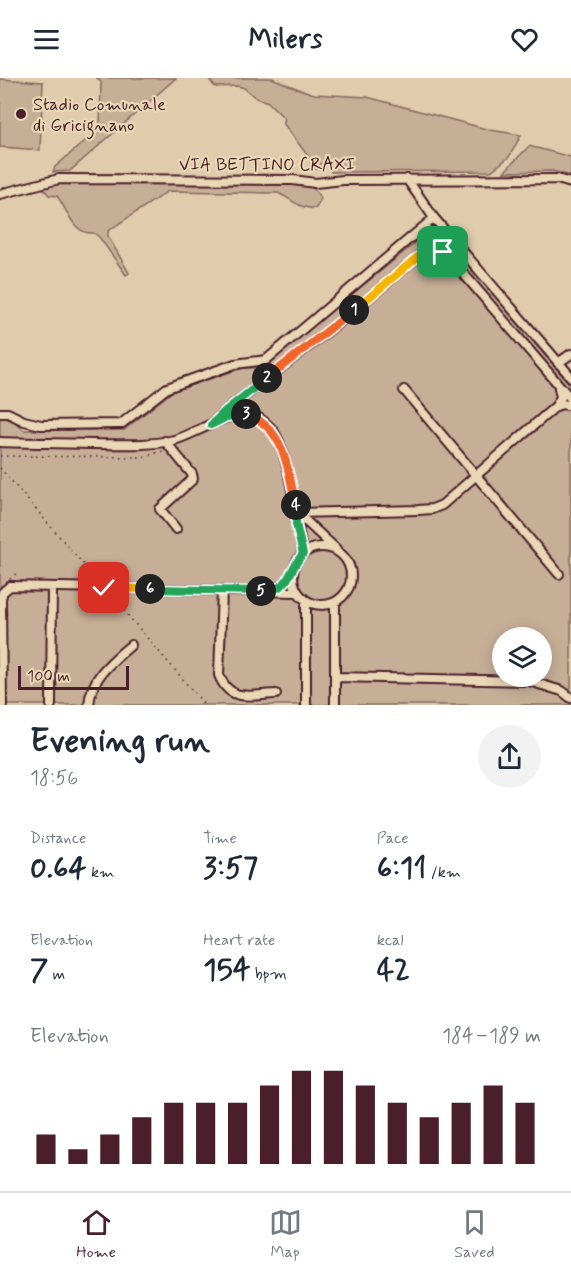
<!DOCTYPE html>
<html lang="en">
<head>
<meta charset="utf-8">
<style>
	body { margin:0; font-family:Mynerve,sans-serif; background:#f2f2f3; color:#1f2937; height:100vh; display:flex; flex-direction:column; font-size:22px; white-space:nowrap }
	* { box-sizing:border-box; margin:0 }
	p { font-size:20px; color:#747a83 }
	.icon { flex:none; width:33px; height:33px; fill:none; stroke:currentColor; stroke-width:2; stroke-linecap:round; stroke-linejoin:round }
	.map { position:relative; height:627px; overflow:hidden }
	.panel { display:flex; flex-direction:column; background:#fff; flex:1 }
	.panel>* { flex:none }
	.buttons { position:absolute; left:492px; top:549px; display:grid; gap:12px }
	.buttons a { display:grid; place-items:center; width:60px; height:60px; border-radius:50%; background:#fff; box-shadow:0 3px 15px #0003; font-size:30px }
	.scale { position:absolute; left:18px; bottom:15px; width:111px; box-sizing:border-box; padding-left:6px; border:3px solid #4a1f2b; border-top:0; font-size:16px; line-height:21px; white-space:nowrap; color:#4a1f2b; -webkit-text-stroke:4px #ead7b5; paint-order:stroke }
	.pin { position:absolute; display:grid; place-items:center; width:51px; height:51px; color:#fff; margin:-26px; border-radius:12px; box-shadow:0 3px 9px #0006 }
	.km { position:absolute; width:30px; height:30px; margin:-15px; border-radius:50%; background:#222; color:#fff; font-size:16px; line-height:30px; text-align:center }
	.round { display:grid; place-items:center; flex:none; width:63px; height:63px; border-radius:32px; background:#f2f2f3 }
	.head { display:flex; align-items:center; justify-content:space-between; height:102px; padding:0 30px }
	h1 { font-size:33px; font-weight:800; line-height:45px }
	.figures { display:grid; grid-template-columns:repeat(3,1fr); gap:9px; height:102px; padding:6px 30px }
	.figures div { display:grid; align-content:center }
	.figures b { font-size:30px; font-weight:800 }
	.figures small { font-size:16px; font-weight:400 }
	.figures p { font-size:16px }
	.chart { height:168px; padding:12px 30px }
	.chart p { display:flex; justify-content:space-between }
	.chart svg { width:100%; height:108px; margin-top:6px; stroke:#4a1f2b; stroke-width:6 }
	header { display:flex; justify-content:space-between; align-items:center; height:78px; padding:0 30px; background:#fff; font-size:27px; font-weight:800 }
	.tabs { display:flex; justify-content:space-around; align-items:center; height:84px; border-top:2px solid #e0e1e3; background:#fff; font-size:16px; color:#747a83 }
	.tabs a { display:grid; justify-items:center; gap:3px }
	.tabs .selected { color:#4a1f2b }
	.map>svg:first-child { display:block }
</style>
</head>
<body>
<header><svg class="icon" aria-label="menu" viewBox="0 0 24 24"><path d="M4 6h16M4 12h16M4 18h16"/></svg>Milers<svg class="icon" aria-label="heart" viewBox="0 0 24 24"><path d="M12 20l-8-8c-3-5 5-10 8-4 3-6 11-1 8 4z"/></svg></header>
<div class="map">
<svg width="571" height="627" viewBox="0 0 571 627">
	<rect width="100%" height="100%" fill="#e0ccad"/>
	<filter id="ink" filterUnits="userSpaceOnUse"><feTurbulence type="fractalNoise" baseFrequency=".0167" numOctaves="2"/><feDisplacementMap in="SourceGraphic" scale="12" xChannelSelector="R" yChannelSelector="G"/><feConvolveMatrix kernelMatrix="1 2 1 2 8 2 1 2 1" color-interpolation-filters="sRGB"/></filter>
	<g filter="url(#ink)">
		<path fill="#c7af97" stroke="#886761" stroke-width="1.5" fill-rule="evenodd" d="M97,0H176L70,93L53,94L55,89L100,50L101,4Z
			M208,0H272L296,10L314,16L367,19L490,52L521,57L509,79L491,93L331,94L330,86H320L319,91H311V82L283,45L285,41L268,24L256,20L244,10L238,8L215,9Z
			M0,1L43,4L40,72L0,69Z
			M529,68L571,79V98L552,93L504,94Z
			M63,105L300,106L313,110L321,120L316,130C300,132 292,121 278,115L168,113L108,153V158L129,195L126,197L100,160L94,155C73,157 68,132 57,118L49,117L41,108Z
			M435,149L571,308V627H0V340H10L24,352H124L173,313L243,290H261ZM502,560H542V598H502Z"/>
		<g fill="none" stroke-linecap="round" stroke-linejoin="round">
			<g stroke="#4a1f2b" stroke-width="12">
				<path id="minor" d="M407,101L434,140L571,299
					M0,116L59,101L293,102L315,105L343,102L557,101L571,105
					M558,285L571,276
					M404,312L559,496
					M556,328L562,326L571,328
					M0,335H8L24,343L41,347L121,346L167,310L235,286L266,282L434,140
					M211,347L224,334L346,239L426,172L443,174L451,181L571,321
					M165,363L192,396L193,401L160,431L176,451
					M0,364C32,365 64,365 96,366C122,366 148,368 174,362C194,357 227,334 247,336C255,337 264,343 270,349C290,369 296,447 303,476
					M297,435L418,432L432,431L442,427L556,328L561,319L559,310
					M297,435L336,471
					M293 498a29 29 0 1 1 58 0a29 29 0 1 1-58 0Z
					M222,512L219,597C230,625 250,617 276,616
					M272,512L283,507L293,495
					M335,525V627
					M335,599L529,603L562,613L571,620
					M2,627L1,520L3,514L10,508L297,514
					M51,627L52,509
					M89,627C91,599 111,584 131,567
					M306,627V523"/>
			</g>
			<path stroke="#4a1f2b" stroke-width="1.5" stroke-dasharray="1.5 4.5" stroke-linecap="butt" d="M0,378L143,379L163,373
				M0,390L97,502
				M10,501L18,494
				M112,519L205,627"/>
			<use href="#minor" stroke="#ead7b5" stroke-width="8"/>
		</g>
	</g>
	<g fill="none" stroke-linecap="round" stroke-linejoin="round" filter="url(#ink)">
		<g stroke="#fff" stroke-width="12">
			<path id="split-1" d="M354,232L426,172L443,174"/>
		</g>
		<g stroke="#fff" stroke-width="12">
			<path id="split-2" d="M267,300L354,232"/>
		</g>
		<g stroke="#fff" stroke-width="12">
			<path id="split-3" d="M246,336L227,339L211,347L224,334L267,300"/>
		</g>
		<g stroke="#fff" stroke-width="12">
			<path id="split-4" d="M246,336C286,350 287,391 296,427"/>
		</g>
		<g stroke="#fff" stroke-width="12">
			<path id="split-5" d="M261,513C292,513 287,493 303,476L296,446L297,435L296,427"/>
		</g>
		<g stroke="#fff" stroke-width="12">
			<path id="split-6" d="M150,511L261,513"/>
		</g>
		<g stroke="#fff" stroke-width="12">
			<path id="split-7" d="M104,510L150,511"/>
		</g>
		<use href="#split-1" stroke="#f5b400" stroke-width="8"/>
		<use href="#split-2" stroke="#f0652b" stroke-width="8"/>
		<use href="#split-3" stroke="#22a559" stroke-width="8"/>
		<use href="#split-4" stroke="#f0652b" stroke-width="8"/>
		<use href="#split-5" stroke="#22a559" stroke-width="8"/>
		<use href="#split-6" stroke="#22a559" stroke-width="8"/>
		<use href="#split-7" stroke="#f5b400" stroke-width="8"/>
	</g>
	<circle fill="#4a1f2b" stroke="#ead7b5" stroke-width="2" cx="21" cy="36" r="6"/>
	<g text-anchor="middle" stroke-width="4.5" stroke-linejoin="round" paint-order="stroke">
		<g font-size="18" fill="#4a1f2b" stroke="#ead7b5" text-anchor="start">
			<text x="33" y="32">Stadio Comunale<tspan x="33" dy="21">di Gricignano</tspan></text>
		</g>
		<g font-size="18" fill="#4a1f2b" stroke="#ead7b5">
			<text x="267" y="92">VIA BETTINO CRAXI</text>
		</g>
	</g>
</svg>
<div class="buttons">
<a><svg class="icon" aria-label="layers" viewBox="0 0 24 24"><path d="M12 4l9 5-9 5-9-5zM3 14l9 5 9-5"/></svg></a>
</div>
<div class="scale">100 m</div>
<div class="pin" style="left:443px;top:174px;background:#1e9e55"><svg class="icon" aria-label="arrive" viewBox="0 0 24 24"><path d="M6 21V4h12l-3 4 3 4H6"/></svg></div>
<div class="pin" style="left:104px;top:510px;background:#d93025"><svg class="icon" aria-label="check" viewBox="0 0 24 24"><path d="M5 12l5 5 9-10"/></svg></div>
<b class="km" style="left:354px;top:232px">1</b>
<b class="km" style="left:267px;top:300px">2</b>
<b class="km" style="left:246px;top:336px">3</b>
<b class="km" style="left:296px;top:427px">4</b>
<b class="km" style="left:261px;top:513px">5</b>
<b class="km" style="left:150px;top:511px">6</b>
</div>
<section class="panel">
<div class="head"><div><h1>Evening run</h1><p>18:56</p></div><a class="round"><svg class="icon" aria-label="share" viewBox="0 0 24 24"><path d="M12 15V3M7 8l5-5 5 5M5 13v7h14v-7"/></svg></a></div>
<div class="figures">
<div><p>Distance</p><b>0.64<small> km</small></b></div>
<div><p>Time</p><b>3:57</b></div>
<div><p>Pace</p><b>6:11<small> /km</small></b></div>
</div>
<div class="figures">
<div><p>Elevation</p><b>7<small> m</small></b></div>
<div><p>Heart rate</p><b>154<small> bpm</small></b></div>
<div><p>kcal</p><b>42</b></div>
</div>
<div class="chart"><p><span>Elevation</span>184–189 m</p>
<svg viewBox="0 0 160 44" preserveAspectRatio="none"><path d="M5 44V32M15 44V38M25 44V32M35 44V25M45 44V19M55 44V19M65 44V19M75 44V12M85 44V6M95 44V6M105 44V12M115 44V19M125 44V25M135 44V19M145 44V12M155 44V19"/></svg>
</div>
</section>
<nav class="tabs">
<a class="selected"><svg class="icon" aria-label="home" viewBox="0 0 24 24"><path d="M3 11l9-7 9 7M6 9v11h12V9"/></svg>Home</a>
<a><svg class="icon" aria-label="map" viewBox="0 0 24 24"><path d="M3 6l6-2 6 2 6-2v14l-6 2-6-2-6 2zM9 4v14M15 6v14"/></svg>Map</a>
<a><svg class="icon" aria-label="saved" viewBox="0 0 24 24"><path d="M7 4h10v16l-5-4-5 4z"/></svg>Saved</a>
</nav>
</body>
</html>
